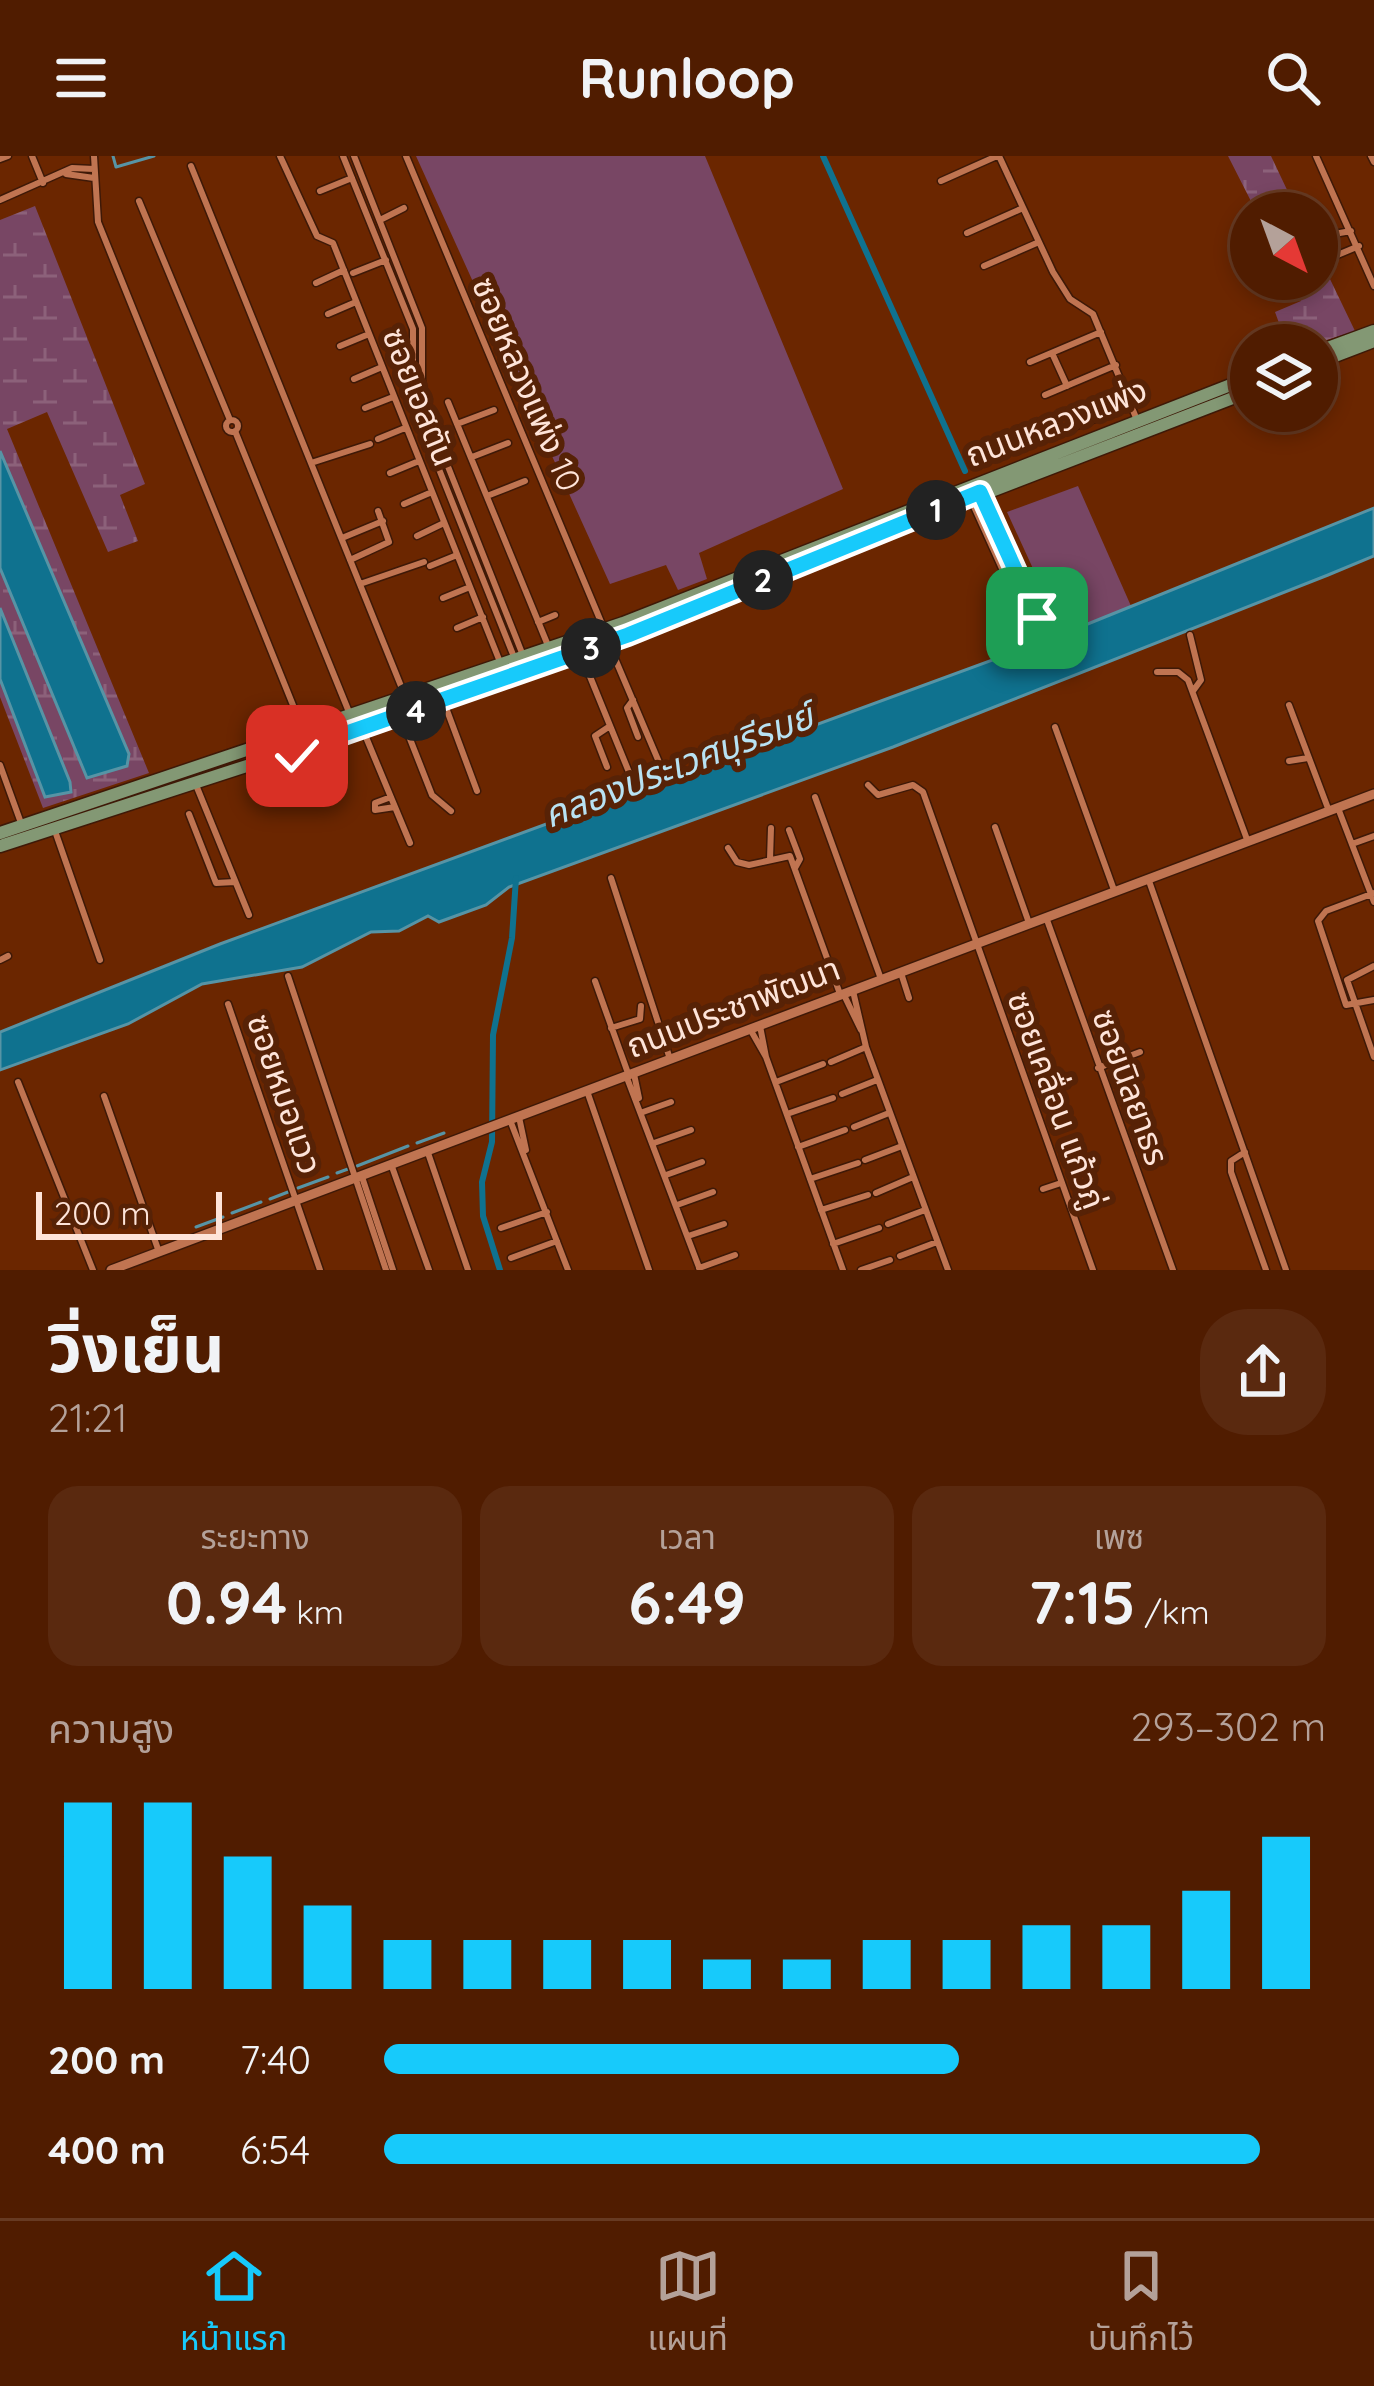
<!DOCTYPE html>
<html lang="th">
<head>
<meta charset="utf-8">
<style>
	body { margin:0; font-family:Quicksand,"Noto Sans Thai",sans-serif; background:#5a290f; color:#f1f3f6; height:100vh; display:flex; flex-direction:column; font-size:45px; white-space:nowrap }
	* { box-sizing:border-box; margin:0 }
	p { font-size:39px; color:#b4a199 }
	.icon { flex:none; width:66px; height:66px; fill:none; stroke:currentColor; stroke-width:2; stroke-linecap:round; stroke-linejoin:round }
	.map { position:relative; height:1114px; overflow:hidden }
	.details { display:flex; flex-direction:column; background:#501c00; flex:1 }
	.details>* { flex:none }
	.needle { width:78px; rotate:139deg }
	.controls { position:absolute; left:1230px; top:36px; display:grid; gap:24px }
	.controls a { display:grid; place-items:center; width:108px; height:108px; border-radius:50%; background:#501c00; box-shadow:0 6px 18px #0003,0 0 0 3px #673a22; font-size:60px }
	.scale { position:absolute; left:36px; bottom:30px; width:186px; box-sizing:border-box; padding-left:12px; border:6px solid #fee4d9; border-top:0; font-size:33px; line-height:42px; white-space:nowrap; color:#fee4d9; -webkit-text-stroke:9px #572206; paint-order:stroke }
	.pin { position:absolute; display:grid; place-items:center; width:102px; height:102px; color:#fff; margin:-51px; border-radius:24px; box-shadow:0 6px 18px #0006 }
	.km { position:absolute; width:60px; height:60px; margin:-30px; border-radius:50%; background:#222; color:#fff; font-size:33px; line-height:60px; text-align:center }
	.round { display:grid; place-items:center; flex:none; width:126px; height:126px; border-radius:48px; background:#5a290f }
	.headline { display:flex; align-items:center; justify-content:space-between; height:204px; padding:0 48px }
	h1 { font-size:66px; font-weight:700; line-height:90px }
	.metrics { display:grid; grid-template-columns:repeat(3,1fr); gap:18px; height:204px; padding:12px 48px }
	.metrics div { display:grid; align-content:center; border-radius:30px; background:#5a290f; text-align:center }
	.metrics b { font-size:60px; font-weight:700 }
	.metrics small { font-size:33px; font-weight:400 }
	.metrics p { font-size:33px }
	.chart { height:336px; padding:24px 48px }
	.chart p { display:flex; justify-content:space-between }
	.chart svg { width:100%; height:216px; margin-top:12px; stroke:#17cafb; stroke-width:6 }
	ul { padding:0 48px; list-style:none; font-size:39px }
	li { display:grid; grid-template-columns:192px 144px 1fr; align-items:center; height:90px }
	li i { height:30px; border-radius:15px; background:#17cafb }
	header { display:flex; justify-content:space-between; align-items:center; height:156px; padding:0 48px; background:#501c00; font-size:54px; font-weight:700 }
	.menu { display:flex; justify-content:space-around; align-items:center; height:168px; border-top:3px solid #673a22; background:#501c00; font-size:33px; color:#b4a199 }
	.menu a { display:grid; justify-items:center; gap:6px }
	.menu .selected { color:#17cafb }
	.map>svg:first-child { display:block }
</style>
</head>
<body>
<header><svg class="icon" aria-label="menu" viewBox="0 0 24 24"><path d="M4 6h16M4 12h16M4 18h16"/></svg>Runloop<svg class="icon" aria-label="search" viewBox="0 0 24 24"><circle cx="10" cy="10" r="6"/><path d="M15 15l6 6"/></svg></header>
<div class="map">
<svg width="1374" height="1114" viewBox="0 0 1374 1114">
	<defs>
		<pattern id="wetland-marsh" width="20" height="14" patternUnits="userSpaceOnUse" patternTransform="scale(3)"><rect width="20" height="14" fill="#784664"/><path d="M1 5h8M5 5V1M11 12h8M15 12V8" fill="none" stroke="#8c617a"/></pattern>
	</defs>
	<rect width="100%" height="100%" fill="#6b2600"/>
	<path fill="#784664" d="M416,0H705L843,333L699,397L707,423L678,434L666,409L610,428Z
		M1078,330L1131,450L1063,478L1007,356Z"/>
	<path fill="url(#wetland-marsh)" d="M1228,0H1271L1298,57H1257Z
		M35,50L145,328L120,339L138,385L108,396L47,256L7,273L149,617L43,652L0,541V64Z
		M1317,96L1355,175L1311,189H1287L1275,156L1301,145L1290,123H1317Z"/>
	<path fill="#0f728f" stroke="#5794a5" stroke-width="3" d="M0,295L129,598L127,610L87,622L0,412Z
		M1374,352V400L1328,419L893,591L509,731L486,749L439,766L428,760L399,775L371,776L302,811L202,828L128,868L0,914V876L220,788L1063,478Z
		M0,452L70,626L71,636L45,641L0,523Z"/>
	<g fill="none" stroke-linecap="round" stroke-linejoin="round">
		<path stroke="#5794a5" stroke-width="3" d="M113,0L116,11L154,0
			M417,987L444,977
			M357,1010L408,990
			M337,1017L348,1013
			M298,1032L328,1021
			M270,1043L288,1036
			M232,1057L261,1046
			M196,1071L223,1061"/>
		<path stroke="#0f728f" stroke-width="6" d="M823,0L965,315
			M979,347L1046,491
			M500,1114L483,1060L482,1026L492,986L493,879L512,782L516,722"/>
		<g stroke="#3e1907" stroke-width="9">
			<path id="minor" d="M32,0L43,27
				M94,0L98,66L303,574
				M280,0L317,80L333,87L500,506
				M343,0L413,173V248L514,501
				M354,0L422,172V245L522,497
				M406,0L604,473
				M999,0L1053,116L1070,143L1093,158L1137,264
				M1316,0L1374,130
				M1371,0L1374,6
				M0,3L8,0
				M191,10L405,540
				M66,18L94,22
				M941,25L997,0
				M320,35L352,22
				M0,44L72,12L94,13
				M139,45L230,264
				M380,64L404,52
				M967,77L1023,52
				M1323,80L1351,75
				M1335,100L1359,90
				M984,110L1039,86
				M353,117L386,104
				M316,127L344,114
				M328,158L356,146
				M340,190L369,178
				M1052,197L1067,230
				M1030,206L1101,176
				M354,223L382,211
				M1045,239L1116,209
				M448,246L549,492
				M365,252L393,241
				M226 270a6 6 0 1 1 12 0a6 6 0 1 1-12 0Z
				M457,268L494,254
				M235,275L351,561
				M1063,275L1132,249
				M378,283L405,272
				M472,301L508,287
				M311,307L370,288
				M390,317L419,305
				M981,339L1037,462
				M487,340L525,325
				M971,344L1028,470
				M404,348L432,336
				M417,380L444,367
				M342,382L383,365
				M350,404L389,386L378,355
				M430,410L457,399
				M360,428L424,406
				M443,442L470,431
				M538,466L555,459
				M457,472L483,461
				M1190,479L1201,524L1193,535
				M608,486L667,625
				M580,496L633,626
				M1157,516H1178L1188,524L1248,686
				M633,544L627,552L638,581
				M445,549L477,635
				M1289,549L1329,655
				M401,560L432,639L451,655
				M1055,571L1114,734
				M363,574L410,687
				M295,595L304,620
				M1289,605L1308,602
				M0,609L21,667
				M607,611L595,580L610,570
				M196,629L249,759
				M868,629L878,639L913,629L923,636L1093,1114
				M391,641L375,647V654L395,651
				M815,641L881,823
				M1338,652L1374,746
				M189,658L216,727L235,726
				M995,671L1029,767
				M789,674L800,703L795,712
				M55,675L100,804
				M1352,688L1374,680
				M728,692L737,706L749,709L790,700L840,838
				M770,703L771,672
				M611,722L670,903
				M1149,725L1286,1114
				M1374,737L1326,755L1318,765L1346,849L1374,844
				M1047,764L1173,1114
				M0,804L8,800
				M1374,810L1347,824L1374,901
				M901,817L909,842
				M288,820L386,1114
				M595,825L629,920
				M853,835L866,891L948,1114
				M843,837L861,874
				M228,848L320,1114
				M760,870L766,901
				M611,872L640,863L641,850
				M750,873L766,901L843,1114
				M831,906L866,891
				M1098,912L1140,896
				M634,918L639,942
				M627,922L700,1114
				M18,926L93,1114
				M776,926L823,908
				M587,935L649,1114
				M842,938L877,924
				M104,940L159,1096
				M643,956L671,946
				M787,958L833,942
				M519,961L526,994
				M510,964L568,1114
				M854,971L889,957
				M654,987L691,974
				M798,991L845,974
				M427,994L468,1114
				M1245,996L1231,1005V1016L1266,1114
				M865,1004L902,990
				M391,1008L429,1114
				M666,1019L702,1006
				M362,1021L393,1114
				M810,1023L858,1007
				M1043,1033L1061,1027
				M876,1037L913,1021
				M677,1049L713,1036
				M821,1054L868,1039
				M888,1068L925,1054
				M501,1072L547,1056
				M688,1080L724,1068
				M833,1088L879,1072
				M900,1100L937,1086
				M511,1102L557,1085
				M699,1112L735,1099
				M861,1114L890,1104"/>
		</g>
		<g stroke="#3e1907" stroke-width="12">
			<path id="tertiary" d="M111,1114L1374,638"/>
		</g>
		<g stroke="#3e1907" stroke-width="15">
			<path id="primary" d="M1317,196L1374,175
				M1317,207L1374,185
				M0,677L623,467L1251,221
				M0,690L444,546L1251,235"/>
		</g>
		<use href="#minor" stroke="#c07451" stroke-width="6"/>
		<use href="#tertiary" stroke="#c07451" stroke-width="9"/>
		<use href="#primary" stroke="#839874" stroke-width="12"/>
	</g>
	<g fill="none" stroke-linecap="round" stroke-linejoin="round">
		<g stroke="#fff" stroke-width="24">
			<path id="route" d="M297,600L295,595L628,479L980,336L1037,462"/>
		</g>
		<use href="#route" stroke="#17cafb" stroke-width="15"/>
	</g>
	<g text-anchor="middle" stroke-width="12" stroke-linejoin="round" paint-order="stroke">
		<g font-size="33" fill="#fee4d9" stroke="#572206">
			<text transform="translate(527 228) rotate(67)" y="12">ซอยหลวงแพ่ง 10</text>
			<text transform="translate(420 241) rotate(68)" y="12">ซอยเอสตัน</text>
			<text transform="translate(1056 266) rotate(-21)" y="12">ถนนหลวงแพ่ง</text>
			<text transform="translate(733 851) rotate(-21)" y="12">ถนนประชาพัฒนา</text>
			<text transform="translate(1131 931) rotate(70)" y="12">ซอยนิลยาธร</text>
			<text transform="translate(285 938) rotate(71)" y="12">ซอยหมอแวว</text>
			<text transform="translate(1057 944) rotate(70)" y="12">ซอยเคลื่อน แก้วภู่</text>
		</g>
		<g font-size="36" font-style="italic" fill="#b8e2f3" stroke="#572206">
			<text transform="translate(678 609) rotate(-21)" y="13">คลองประเวศบุรีรมย์</text>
		</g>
	</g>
</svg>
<div class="controls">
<a><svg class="needle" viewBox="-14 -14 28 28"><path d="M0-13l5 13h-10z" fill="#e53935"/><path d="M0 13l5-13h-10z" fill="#b4a199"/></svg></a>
<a><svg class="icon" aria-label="layers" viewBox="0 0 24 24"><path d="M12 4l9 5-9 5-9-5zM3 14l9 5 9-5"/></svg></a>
</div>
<div class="scale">200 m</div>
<div class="pin" style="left:1037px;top:462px;background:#1e9e55"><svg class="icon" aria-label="arrive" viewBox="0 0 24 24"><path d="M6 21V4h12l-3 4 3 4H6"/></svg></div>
<div class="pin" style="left:297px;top:600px;background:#d93025"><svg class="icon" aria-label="check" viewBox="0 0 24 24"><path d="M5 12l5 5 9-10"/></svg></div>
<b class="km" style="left:936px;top:354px">1</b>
<b class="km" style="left:763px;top:424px">2</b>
<b class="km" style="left:591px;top:492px">3</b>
<b class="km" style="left:416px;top:555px">4</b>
</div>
<section class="details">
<div class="headline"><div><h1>วิ่งเย็น</h1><p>21:21</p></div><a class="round"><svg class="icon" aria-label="share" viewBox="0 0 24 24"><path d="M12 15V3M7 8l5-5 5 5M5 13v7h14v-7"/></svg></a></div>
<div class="metrics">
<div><p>ระยะทาง</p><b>0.94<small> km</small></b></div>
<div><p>เวลา</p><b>6:49</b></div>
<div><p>เพซ</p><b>7:15<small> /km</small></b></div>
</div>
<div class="chart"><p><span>ความสูง</span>293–302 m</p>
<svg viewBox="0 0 160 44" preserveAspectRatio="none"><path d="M5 44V6M15 44V6M25 44V17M35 44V27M45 44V34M55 44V34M65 44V34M75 44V34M85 44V38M95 44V38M105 44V34M115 44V34M125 44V31M135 44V31M145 44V24M155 44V13"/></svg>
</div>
<ul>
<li><b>200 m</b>7:40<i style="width:61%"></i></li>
<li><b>400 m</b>6:54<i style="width:93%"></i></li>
</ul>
</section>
<nav class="menu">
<a class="selected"><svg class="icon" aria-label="home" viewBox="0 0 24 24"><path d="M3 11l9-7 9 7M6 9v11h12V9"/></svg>หน้าแรก</a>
<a><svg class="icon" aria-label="map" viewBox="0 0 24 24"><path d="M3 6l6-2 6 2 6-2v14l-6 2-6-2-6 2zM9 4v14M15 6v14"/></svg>แผนที่</a>
<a><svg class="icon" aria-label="saved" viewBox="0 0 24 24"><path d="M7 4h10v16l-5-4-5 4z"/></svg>บันทึกไว้</a>
</nav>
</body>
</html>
